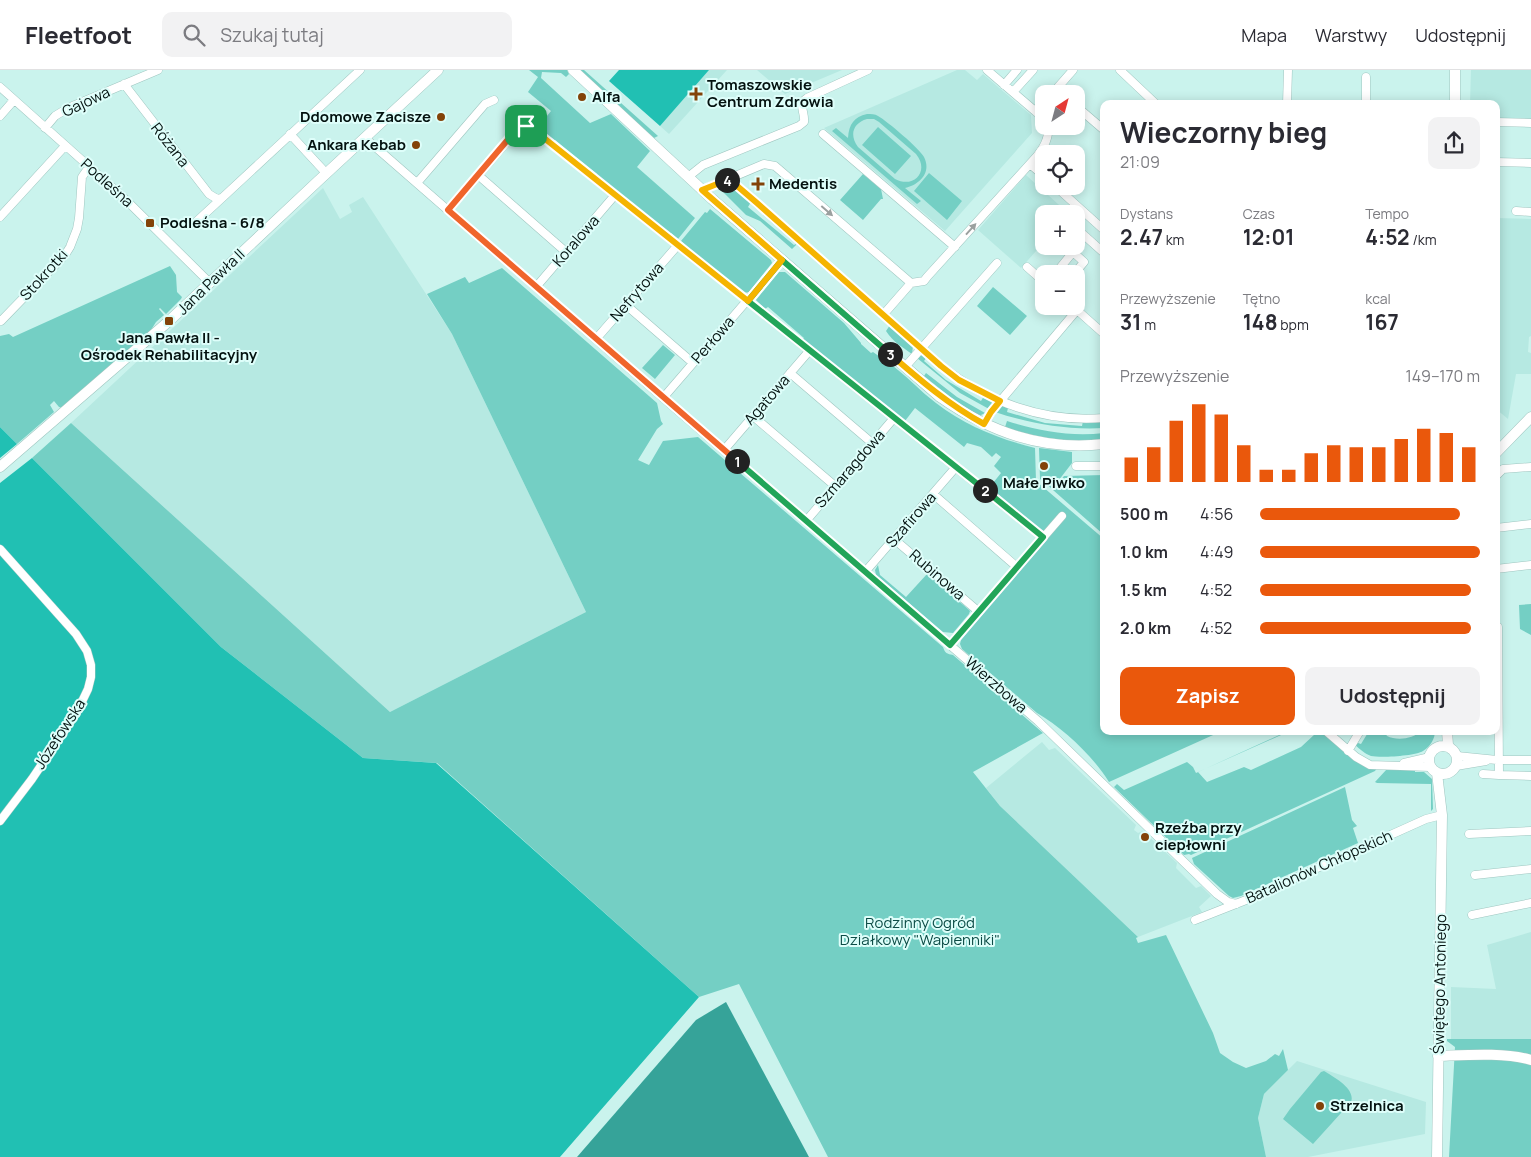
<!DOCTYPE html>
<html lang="pl">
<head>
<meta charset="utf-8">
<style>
	body { margin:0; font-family:Manrope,sans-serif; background:#f2f2f3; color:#2b2b33; height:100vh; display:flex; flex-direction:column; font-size:19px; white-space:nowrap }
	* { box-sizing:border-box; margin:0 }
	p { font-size:16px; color:#7c7c81 }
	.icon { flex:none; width:28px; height:28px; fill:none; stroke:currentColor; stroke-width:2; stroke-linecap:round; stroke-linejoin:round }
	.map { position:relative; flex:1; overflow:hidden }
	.side { position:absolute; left:1100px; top:30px; width:400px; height:635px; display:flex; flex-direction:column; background:#fff; border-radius:10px; box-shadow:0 2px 12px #0003 }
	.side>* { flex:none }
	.needle { width:32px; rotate:36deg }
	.fabs { position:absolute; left:1035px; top:15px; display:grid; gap:10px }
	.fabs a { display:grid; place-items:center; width:50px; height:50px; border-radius:10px; background:#fff; box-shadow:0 2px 12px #0003; font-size:25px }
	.pin { position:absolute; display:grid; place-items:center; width:42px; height:42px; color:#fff; margin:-21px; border-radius:10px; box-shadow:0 2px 8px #0006 }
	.km { position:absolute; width:25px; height:25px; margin:-12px; border-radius:50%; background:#222; color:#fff; font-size:14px; line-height:25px; text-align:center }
	.round { display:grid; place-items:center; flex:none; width:52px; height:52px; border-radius:10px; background:#f2f2f3 }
	.head { display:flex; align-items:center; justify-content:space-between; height:85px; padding:0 20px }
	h1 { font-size:28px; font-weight:700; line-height:38px }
	.figures { display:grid; grid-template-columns:repeat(3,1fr); gap:8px; height:85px; padding:5px 20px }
	.figures div { display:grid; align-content:center }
	.figures b { font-size:21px; font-weight:700 }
	.figures small { font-size:14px; font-weight:400 }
	.figures p { font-size:14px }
	.chart { height:140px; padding:10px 20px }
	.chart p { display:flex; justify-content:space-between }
	.chart svg { width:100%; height:90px; margin-top:5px; stroke:#ea580c; stroke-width:6 }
	.button { display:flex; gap:10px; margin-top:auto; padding:10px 20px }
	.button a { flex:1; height:58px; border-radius:10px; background:#ea580c; color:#fff; font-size:20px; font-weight:700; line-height:58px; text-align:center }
	.button a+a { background:#f2f2f3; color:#2b2b33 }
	ul { padding:0 20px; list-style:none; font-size:16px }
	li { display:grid; grid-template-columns:80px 60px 1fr; align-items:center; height:38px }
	li i { height:12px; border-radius:6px; background:#ea580c }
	header { display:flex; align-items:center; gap:30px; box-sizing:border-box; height:70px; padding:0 25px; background:#fff; border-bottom:1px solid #e1e1e2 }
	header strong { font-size:24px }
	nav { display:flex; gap:28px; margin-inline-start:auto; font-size:18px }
	.search { width:350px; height:45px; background:#f2f2f3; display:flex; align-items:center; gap:12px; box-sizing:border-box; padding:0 18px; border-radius:10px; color:#7c7c81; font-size:19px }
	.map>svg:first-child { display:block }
</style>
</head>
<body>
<header>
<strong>Fleetfoot</strong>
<div class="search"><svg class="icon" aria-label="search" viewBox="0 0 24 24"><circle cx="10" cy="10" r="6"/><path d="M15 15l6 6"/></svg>Szukaj tutaj</div>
<nav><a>Mapa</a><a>Warstwy</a><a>Udostępnij</a></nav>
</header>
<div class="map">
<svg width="1531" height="1087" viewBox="0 0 1531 1087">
	<rect width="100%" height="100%" fill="#caf3ed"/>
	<path fill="#b6e9e2" d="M709,0H727L669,64L660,56Z
		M757,0H842L785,24Z
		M957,0H965L977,10L983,4L1031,45L1032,63L945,161L824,58Z
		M1471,0H1531V49H1496V34H1470Z
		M1026,105L1069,144H1044V172L1021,198L978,160Z
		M323,118L340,149L352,142L349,135L363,127L452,264L586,542L390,642L71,353Z
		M1496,148L1531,149V266L1529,267L1528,282L1531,283V304H1516L1508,349L1496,339Z
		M1042,672L1049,680L1055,678L1135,754L1136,755L1134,760L1138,763L1143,761L1177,793L1176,798L1196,818L1201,816L1211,826L1199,837L1202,842L1138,867L1000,736L986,718Z
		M1531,862V969H1451V917L1496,919L1487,875Z
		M1297,991L1426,1032L1425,1064L1308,1087H1266L1258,1048L1264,1024Z"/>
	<path fill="#74cfc4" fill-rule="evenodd" d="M529,0H567L569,4L566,7L561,3L542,2L541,8L590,53L611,44L650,81L637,97L695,148L678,169L671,163L669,164L596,105L597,104L555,70L553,71C542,62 530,47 516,56L514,54L522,45L538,57L551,41L528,22L538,7Z
		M578,0H584L658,66L654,68Z
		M867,44C871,44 875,44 878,46C887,51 920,79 924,87C932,103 919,115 905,118L921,131L917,134L832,61L836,58L848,68C849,54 854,47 867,44ZM867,49H874L879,52L916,84C930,101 914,119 895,109L858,77C849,65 853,53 867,49Z
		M878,57L911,86L895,104L862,75Z
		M929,103L962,131L947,150L914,121Z
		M863,104L881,119L883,129H881L863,150L840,130Z
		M726,113L730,114L751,132L748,137L794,175L798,173L792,179L760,151L746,145L718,117Z
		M710,139L771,190L772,193L749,222L744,223L737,217L736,218L689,180L690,179L681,171L705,142L707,143Z
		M170,196L176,205L177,222L182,227L181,229L166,244L160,238L159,239L164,245L156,252L146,268L62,338L59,337L54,331L50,335L54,342L17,374L0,357V266L9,264L13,267Z
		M502,198L657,333L661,351L663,354L657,359L638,390L649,395L663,371L698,367L943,577C945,583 947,584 953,585L1043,663L973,702L1000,736L1138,867L1136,868L1138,873L1166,865L1213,963L1220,983L1233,992L1246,998L1266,991L1275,984L1279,986L1283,979L1288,1000L1264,1024L1258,1048L1266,1087H828L739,914L699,927L437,693L363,688L221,577L32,388L71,353L390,642L586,542L452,264L427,224L465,207L469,213Z
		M779,202H785L844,253L861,273V274L871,283L873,282C878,286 884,289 889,293C906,305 920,321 936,333C966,356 999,369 1035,378L1036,411L1104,469V661H1222L1109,712C1093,686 1063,658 1037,643L962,579L960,574L961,570L1064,447L1044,461L1040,460L984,416L986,412L993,413L1001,403L994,396L1001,387L996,383L992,387L981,377L967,373L964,377L915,338L905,351H903L801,271L804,268L768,237L765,239L756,230Z
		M993,217L1027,246L1010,265L977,236Z
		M890,255L913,276L912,284C901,276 893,272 886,261Z
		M663,275L675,285L655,309L642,298Z
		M922,285L927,287L924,291L946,310L981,331L984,326L993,331V334L989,339L960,323L917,288Z
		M926,303L957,327L985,343L979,346L955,331L924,306Z
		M1001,336L1008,338L1007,342L1045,353L1082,356L1083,351L1104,350V358C1066,360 1031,354 995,342Z
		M1007,351C1038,361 1071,367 1104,363V370C1068,372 1039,369 1005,357Z
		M1039,378L1072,382V393L1052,419L1040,409Z
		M1104,405V465L1053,420L1064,406Z
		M878,495L880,505L906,527L927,504L968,539L970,541L969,544L953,563L943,562L876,505L875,500Z
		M1531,534V565L1520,559L1519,535Z
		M1288,661H1290L1198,702L1207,712L1244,697L1251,700L1301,677L1315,664L1323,663L1377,698L1375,701L1191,785L1189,784L1184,785L1114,717L1117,714L1124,720L1187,692L1193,697L1196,703Z
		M1369,661H1384L1387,666C1397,671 1413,669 1421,661H1435C1435,669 1430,677 1423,681C1415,686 1381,688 1371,686C1365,684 1360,679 1355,675L1358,673L1361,674Z
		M1415,698V702H1424L1432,709L1433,739L1431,741V714L1377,713L1375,712L1387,699Z
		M1345,717L1352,750L1357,756L1353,758L1358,773L1241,826L1233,828L1229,826L1194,794L1192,788Z
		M1447,969H1531V1087H1449L1455,977L1447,971Z
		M1324,1001C1334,1007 1356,1019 1351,1032L1313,1074L1283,1049L1290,1039L1321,1002Z"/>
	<path fill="#21c0b3" d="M619,0H709L660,56L609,11Z
		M0,357L17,374L0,388Z
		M32,388L221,577L363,688L436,693L699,927L560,1087H0V413Z"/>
	<path fill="#36a399" d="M726,932L809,1087H577L696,950Z"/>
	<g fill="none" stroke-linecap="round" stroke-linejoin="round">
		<g stroke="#9fc6c0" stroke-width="9">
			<path id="minor" d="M987,0L1035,41
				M1120,0L1156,34
				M1366,7V34
				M124,14L209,124L217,129L222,128L360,0
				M1004,15L1017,0
				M0,17L121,125L210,213
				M1013,22L1033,0
				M1052,24L1073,0
				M1044,32L1035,41L1044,49
				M1287,34L1288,0
				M1076,36L1104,60
				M0,46L14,30
				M1496,52L1531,53
				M45,58L55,46L68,38L158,0
				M290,64L326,103
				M823,64L955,177
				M365,68L675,338L1038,651L1217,824L1228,832L1236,834
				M1496,92L1531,93
				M1030,94L1044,106
				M478,105L566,182
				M688,107L703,95L799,56L804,52C805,45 801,39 802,32L807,28L868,0
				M729,109L941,296C988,332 1044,353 1104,348
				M417,113L485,34L494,30
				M1055,116L1104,160
				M702,120L764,94L775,96L911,213
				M448,140L517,60L524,56L530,57L1043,467
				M1516,141L1531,142
				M0,147L65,76
				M197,151L222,128
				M1076,151L1079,138
				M1076,158L1104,183
				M1027,197L1044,212
				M1055,204L1073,182L1084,192L1074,204
				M911,213L924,211L927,207L1037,86C1045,76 1048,69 1049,56
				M536,217L615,125
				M626,235L693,293
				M883,245L911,213
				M1,251L65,185L70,177L77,159L79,148L82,107L89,97
				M596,269L678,175
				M905,297L997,193
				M790,303L872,373
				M663,328L782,190
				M753,346L835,416
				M985,354L991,342L1077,240L1104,264
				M724,380L810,280
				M1076,396H1104
				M1496,406L1503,399L1531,397
				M933,424L1017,497
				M806,451L894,348
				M1496,458L1531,454
				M894,469L979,542
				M0,479L76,564L87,581L91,595V607L88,619L77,642L32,709L0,751
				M1496,499L1531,495
				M865,502L956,397
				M1498,557L1499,705L1531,706
				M950,575L1062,446
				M1326,661L1356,687L1370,695L1431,697
				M1348,681L1360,661
				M1457,686L1497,690H1531
				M1404,693L1430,687
				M1456,696L1486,691
				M1483,704L1499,705
				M1469,764L1531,761
				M1475,805L1531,799
				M1472,845L1531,833
				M1195,850L1246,830L1426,749L1442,745"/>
		</g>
		<g stroke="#9fc6c0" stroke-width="11">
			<path id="tertiary" d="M573,0L712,129L940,327C990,362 1042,381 1104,374
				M1455,34V0
				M1496,383L1531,347
				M0,397L169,251L317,112L438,0
				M1447,661L1448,675L1451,679
				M1429 690a14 14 0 1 1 28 0a14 14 0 1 1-28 0Z
				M1438,986C1466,985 1505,982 1531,990
				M1437,1087L1442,745L1437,703"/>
		</g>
		<use href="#minor" stroke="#fff" stroke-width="8"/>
		<use href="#tertiary" stroke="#fff" stroke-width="10"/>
	</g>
	<defs><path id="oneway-solid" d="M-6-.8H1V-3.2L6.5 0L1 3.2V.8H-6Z" transform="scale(1.25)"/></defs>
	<g fill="#9ba09f">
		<use href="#oneway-solid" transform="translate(827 141) rotate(41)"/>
		<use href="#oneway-solid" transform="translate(971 159) rotate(-48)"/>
	</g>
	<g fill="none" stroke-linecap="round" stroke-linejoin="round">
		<g stroke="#fff" stroke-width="10">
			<path id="split-1" d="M526,56L520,58L516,60L448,140L737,391"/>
		</g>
		<g stroke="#fff" stroke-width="10">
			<path id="split-2" d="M737,391L950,575L1043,467L985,420"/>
		</g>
		<g stroke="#fff" stroke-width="10">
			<path id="split-3" d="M890,284L782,190L748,231L985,420"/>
		</g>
		<g stroke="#fff" stroke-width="10">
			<path id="split-4" d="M727,110L729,109L757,133L941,296L959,310L1000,331L991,342L984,354C949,335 920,310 890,284"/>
		</g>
		<g stroke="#fff" stroke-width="10">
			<path id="split-5" d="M526,56L534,60L748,231L782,190L702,120L727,110"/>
		</g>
		<use href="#split-1" stroke="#f0652b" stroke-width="6"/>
		<use href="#split-2" stroke="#22a559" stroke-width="6"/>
		<use href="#split-3" stroke="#22a559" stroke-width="6"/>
		<use href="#split-4" stroke="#f5b400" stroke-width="6"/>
		<use href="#split-5" stroke="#f5b400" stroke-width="6"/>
	</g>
	<g fill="#834309" stroke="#defefa" stroke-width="2">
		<path d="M693.5 16.5h5v5h5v5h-5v5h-5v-5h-5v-5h5z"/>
		<circle cx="582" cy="27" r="5"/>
		<circle cx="441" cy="47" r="5"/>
		<circle cx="416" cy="75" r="5"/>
		<path d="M755.5 106.5h5v5h5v5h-5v5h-5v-5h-5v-5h5z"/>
		<rect x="145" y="148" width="10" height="10" rx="2.5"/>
		<rect x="164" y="246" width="10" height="10" rx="2.5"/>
		<circle cx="1044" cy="396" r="5"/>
		<circle cx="1145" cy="767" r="5"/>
		<circle cx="1320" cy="1036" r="5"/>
	</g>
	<g text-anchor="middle" stroke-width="4" stroke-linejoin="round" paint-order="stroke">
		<g font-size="15" font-weight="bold" fill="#041210" stroke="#defefa" text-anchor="start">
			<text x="707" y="20">Tomaszowskie<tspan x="707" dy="17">Centrum Zdrowia</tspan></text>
			<text x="592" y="32">Alfa</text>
			<text x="431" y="52" text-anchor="end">Ddomowe Zacisze</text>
			<text x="406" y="80" text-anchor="end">Ankara Kebab</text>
			<text x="769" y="119">Medentis</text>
			<text x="160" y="158">Podleśna - 6/8</text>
			<text x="169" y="273" text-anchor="middle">Jana Pawła II -<tspan x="169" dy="17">Ośrodek Rehabilitacyjny</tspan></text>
			<text x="1044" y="418" text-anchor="middle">Małe Piwko</text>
			<text x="1155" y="763">Rzeźba przy<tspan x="1155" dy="17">ciepłowni</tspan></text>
			<text x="1330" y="1041">Strzelnica</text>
		</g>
		<g font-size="15" fill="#041210" stroke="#defefa">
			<text transform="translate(86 32) rotate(-25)" y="5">Gajowa</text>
			<text transform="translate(170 75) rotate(52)" y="5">Różana</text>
			<text transform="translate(107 113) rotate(42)" y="5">Podleśna</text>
			<text transform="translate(576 171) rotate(-49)" y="5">Koralowa</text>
			<text transform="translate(44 205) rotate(-48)" y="5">Stokrotki</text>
			<text transform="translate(211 212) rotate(-44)" y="5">Jana Pawła II</text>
			<text transform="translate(637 222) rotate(-49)" y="5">Nefrytowa</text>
			<text transform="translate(713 270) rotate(-49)" y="5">Perłowa</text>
			<text transform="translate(767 330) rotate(-49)" y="5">Agatowa</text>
			<text transform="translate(850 399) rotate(-49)" y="5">Szmaragdowa</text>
			<text transform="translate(911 450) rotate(-49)" y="5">Szafirowa</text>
			<text transform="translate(937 505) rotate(41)" y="5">Rubinowa</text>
			<text transform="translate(996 615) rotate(41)" y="5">Wierzbowa</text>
			<text transform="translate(60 664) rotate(-57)" y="5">Józefowska</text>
			<text transform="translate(1319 797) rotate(-24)" y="5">Batalionów Chłopskich</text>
			<text transform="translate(1440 914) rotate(-89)" y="5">Świętego Antoniego</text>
		</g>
		<g font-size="15" fill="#0c4c46" stroke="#defefa">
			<text x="920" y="858">Rodzinny Ogród<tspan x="920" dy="17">Działkowy "Wapienniki"</tspan></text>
		</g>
	</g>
</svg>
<div class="fabs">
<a><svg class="needle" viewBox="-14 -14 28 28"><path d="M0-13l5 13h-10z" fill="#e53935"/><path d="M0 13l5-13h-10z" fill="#7c7c81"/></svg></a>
<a><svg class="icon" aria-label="locate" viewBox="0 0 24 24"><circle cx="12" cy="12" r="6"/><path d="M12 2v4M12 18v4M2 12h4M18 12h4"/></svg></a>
<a>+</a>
<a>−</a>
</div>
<div class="pin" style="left:526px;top:56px;background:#1e9e55"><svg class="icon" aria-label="arrive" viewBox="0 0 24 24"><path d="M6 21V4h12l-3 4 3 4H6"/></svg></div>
<b class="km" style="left:737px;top:391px">1</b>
<b class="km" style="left:985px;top:420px">2</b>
<b class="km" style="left:890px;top:284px">3</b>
<b class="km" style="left:727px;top:110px">4</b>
<section class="side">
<div class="head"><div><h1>Wieczorny bieg</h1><p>21:09</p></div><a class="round"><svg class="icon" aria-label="share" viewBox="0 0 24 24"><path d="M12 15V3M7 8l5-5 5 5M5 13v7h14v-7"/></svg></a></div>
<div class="figures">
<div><p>Dystans</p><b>2.47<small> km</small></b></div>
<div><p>Czas</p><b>12:01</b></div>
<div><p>Tempo</p><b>4:52<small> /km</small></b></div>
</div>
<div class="figures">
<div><p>Przewyższenie</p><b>31<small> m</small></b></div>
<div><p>Tętno</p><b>148<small> bpm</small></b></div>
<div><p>kcal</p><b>167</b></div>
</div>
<div class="chart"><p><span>Przewyższenie</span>149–170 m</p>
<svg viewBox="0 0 160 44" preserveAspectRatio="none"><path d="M5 44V32M15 44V27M25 44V14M35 44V6M45 44V11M55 44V26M65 44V38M75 44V38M85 44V30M95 44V26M105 44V27M115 44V27M125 44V23M135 44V18M145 44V20M155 44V27"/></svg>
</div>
<ul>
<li><b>500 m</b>4:56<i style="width:91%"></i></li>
<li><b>1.0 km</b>4:49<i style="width:100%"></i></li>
<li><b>1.5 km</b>4:52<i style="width:96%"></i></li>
<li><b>2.0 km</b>4:52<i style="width:96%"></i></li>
</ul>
<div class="button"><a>Zapisz</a><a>Udostępnij</a></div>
</section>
</div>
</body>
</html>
